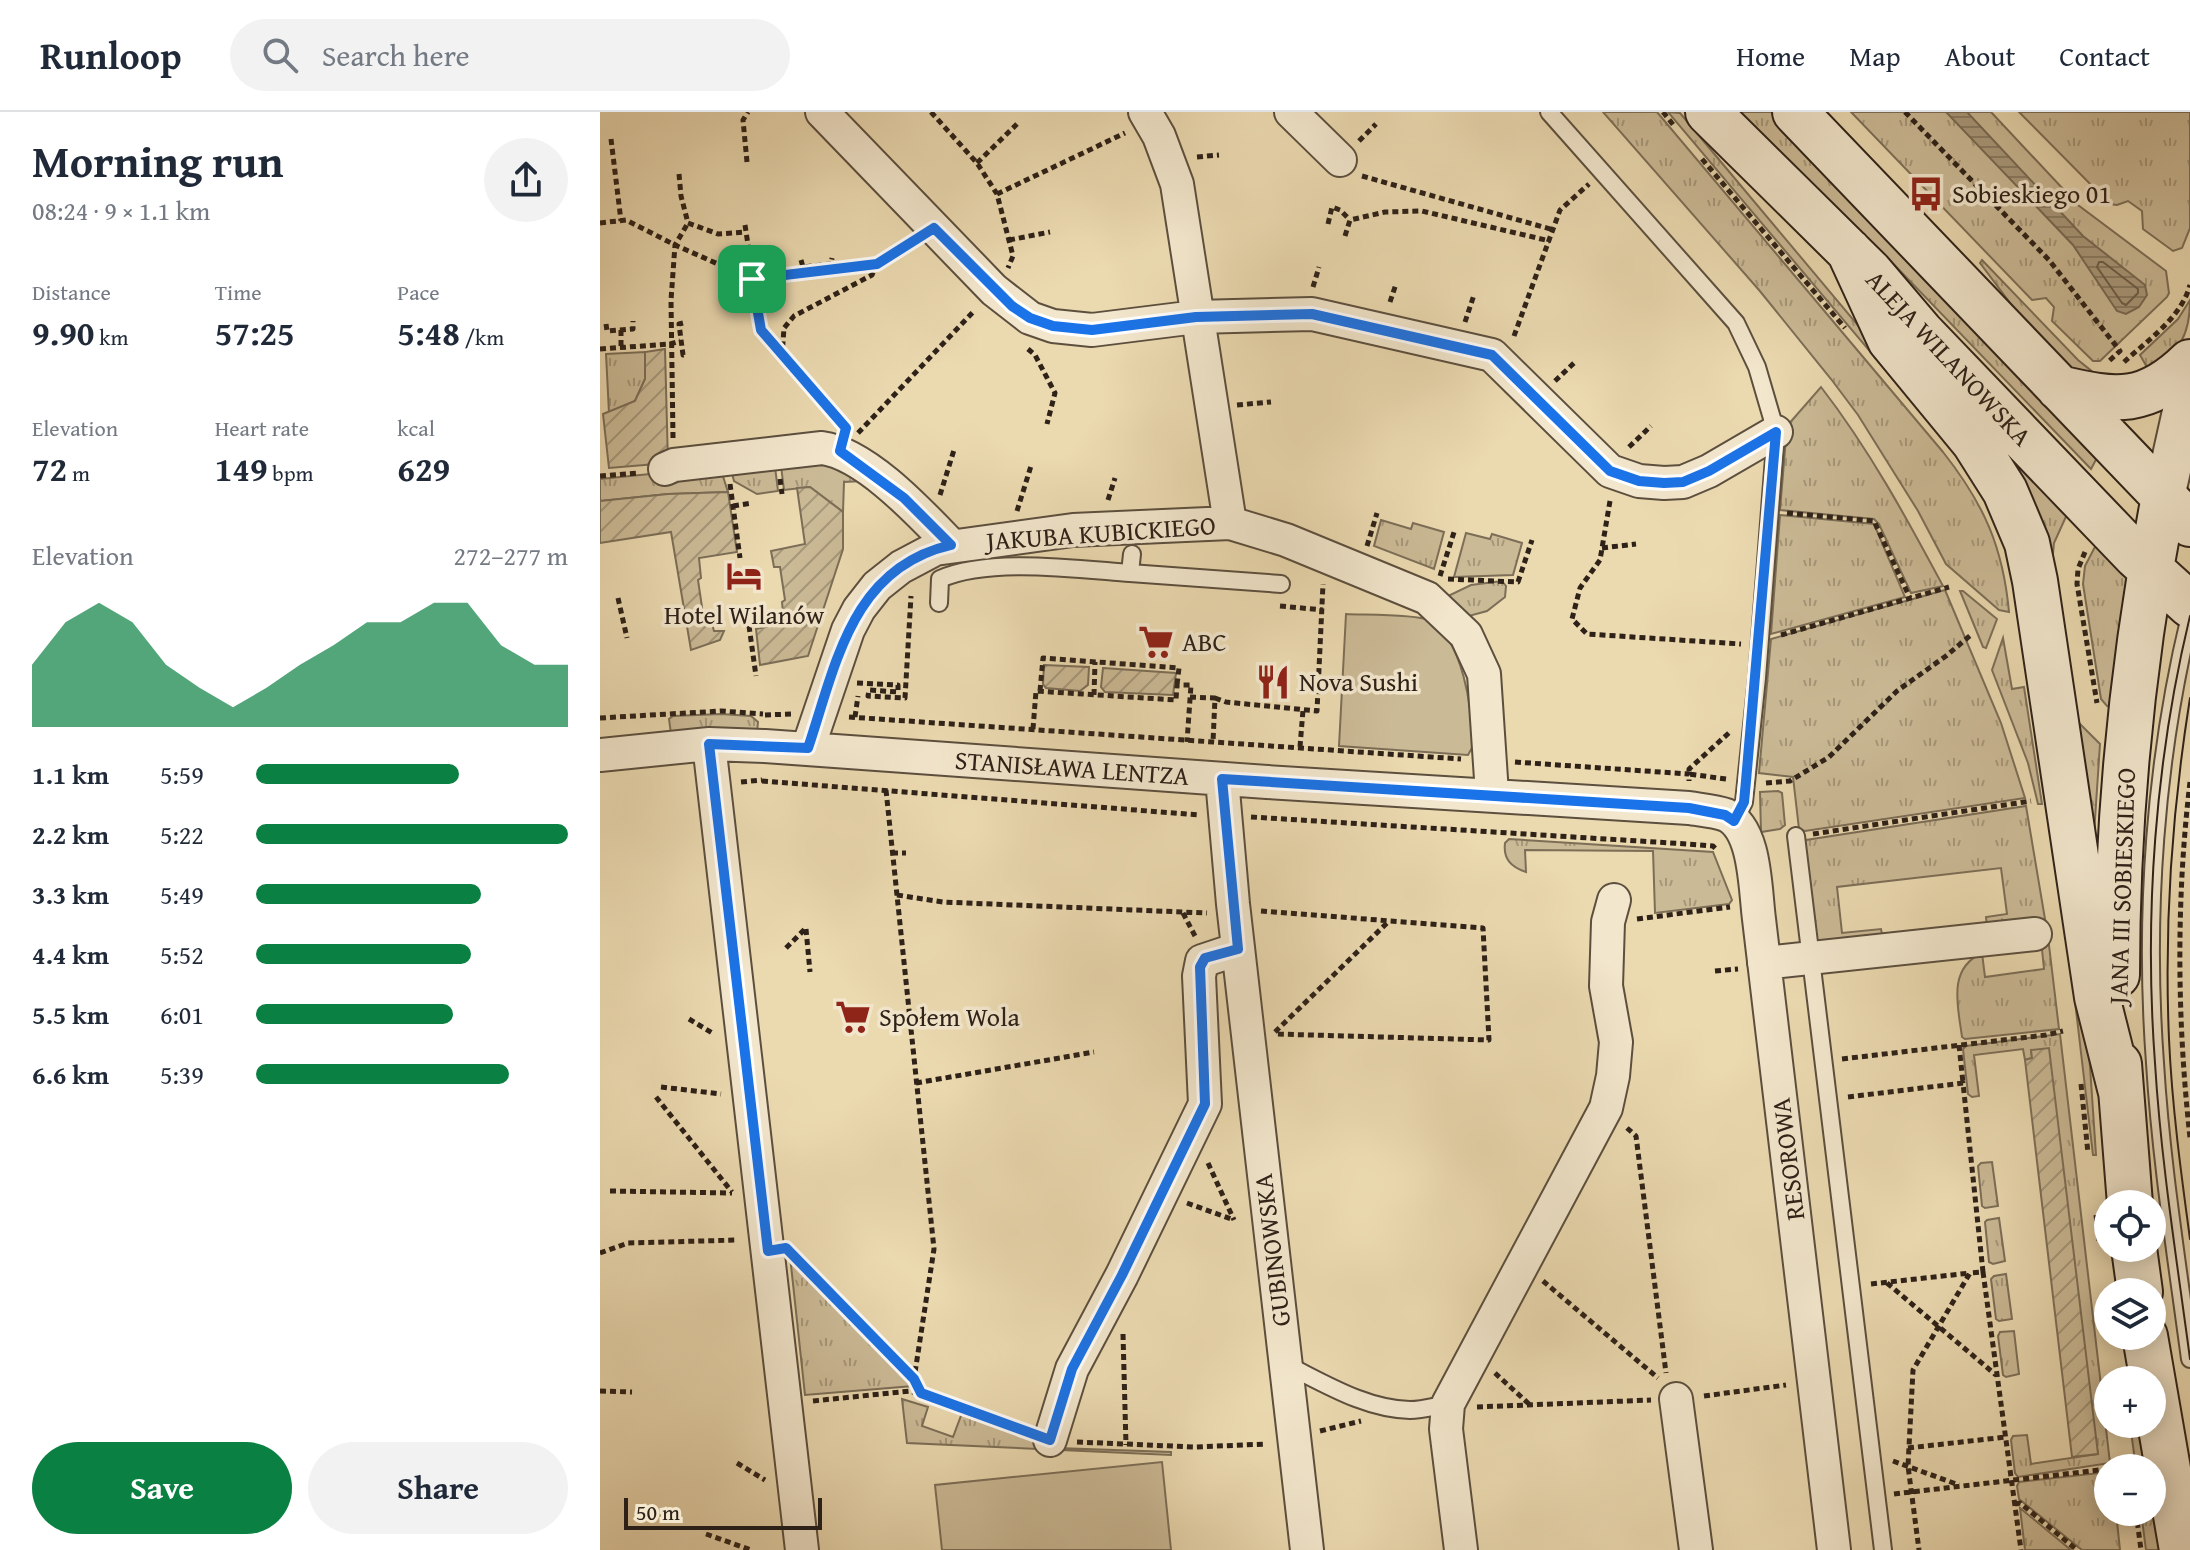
<!DOCTYPE html>
<html lang="en">
<head>
<meta charset="utf-8">
<style>
	body { margin:0; font-family:"Gentium Book Plus",serif; background:#f2f2f3; color:#1f2937; height:100vh; display:flex; flex-direction:column; font-size:30px; white-space:nowrap }
	* { box-sizing:border-box; margin:0 }
	p { font-size:26px; color:#747a83 }
	.icon { flex:none; width:44px; height:44px; fill:none; stroke:currentColor; stroke-width:2; stroke-linecap:round; stroke-linejoin:round }
	.map { position:relative; flex:1; overflow:hidden }
	.sheet { display:flex; flex-direction:column; background:#fff; width:600px }
	.sheet>* { flex:none }
	.fabs { position:absolute; left:1494px; top:1078px; display:grid; gap:16px }
	.fabs a { display:grid; place-items:center; width:72px; height:72px; border-radius:50%; background:#fff; box-shadow:0 4px 20px #0003; font-size:40px }
	.scale { position:absolute; left:24px; bottom:20px; width:198px; box-sizing:border-box; padding-left:8px; border:4px solid #2d2118; border-top:0; font-size:22px; line-height:28px; white-space:nowrap; color:#2d2118; -webkit-text-stroke:6px #f2e6cc; paint-order:stroke }
	.pin { position:absolute; display:grid; place-items:center; width:68px; height:68px; color:#fff; margin:-34px; border-radius:16px; box-shadow:0 4px 12px #0006 }
	.round { display:grid; place-items:center; flex:none; width:84px; height:84px; border-radius:42px; background:#f2f2f3 }
	.summary { display:flex; align-items:center; justify-content:space-between; height:136px; padding:0 32px }
	h1 { font-size:44px; font-weight:700; line-height:60px }
	.stats { display:grid; grid-template-columns:repeat(3,1fr); gap:12px; height:136px; padding:8px 32px }
	.stats div { display:grid; align-content:center }
	.stats b { font-size:34px; font-weight:700 }
	.stats small { font-size:22px; font-weight:400 }
	.stats p { font-size:22px }
	.chart { height:224px; padding:16px 32px }
	.chart p { display:flex; justify-content:space-between }
	.chart svg { width:100%; height:144px; margin-top:8px; fill:#0b8043; opacity:.7 }
	.primary-button { display:flex; gap:16px; margin-top:auto; padding:16px 32px }
	.primary-button a { flex:1; height:92px; border-radius:48px; background:#0b8043; color:#fff; font-size:32px; font-weight:700; line-height:92px; text-align:center }
	.primary-button a+a { background:#f2f2f3; color:#1f2937 }
	ul { padding:0 32px; list-style:none; font-size:26px }
	li { display:grid; grid-template-columns:128px 96px 1fr; align-items:center; height:60px }
	li i { height:20px; border-radius:10px; background:#0b8043 }
	header { display:flex; align-items:center; gap:48px; box-sizing:border-box; height:112px; padding:0 40px; background:#fff; border-bottom:2px solid #e0e1e3 }
	header strong { font-size:38px }
	nav { display:flex; gap:44px; margin-inline-start:auto; font-size:28px }
	.search { width:560px; height:72px; background:#f2f2f3; display:flex; align-items:center; gap:20px; box-sizing:border-box; padding:0 28px; border-radius:44px; color:#747a83; font-size:30px }
	main { display:flex; flex:1; min-height:0 }
	.map>svg:first-child { display:block }
</style>
</head>
<body>
<header>
<strong>Runloop</strong>
<div class="search"><svg class="icon" aria-label="search" viewBox="0 0 24 24"><circle cx="10" cy="10" r="6"/><path d="M15 15l6 6"/></svg>Search here</div>
<nav><a>Home</a><a>Map</a><a>About</a><a>Contact</a></nav>
</header>
<main>
<section class="sheet">
<div class="summary"><div><h1>Morning run</h1><p>08:24 · 9 × 1.1 km</p></div><a class="round"><svg class="icon" aria-label="share" viewBox="0 0 24 24"><path d="M12 15V3M7 8l5-5 5 5M5 13v7h14v-7"/></svg></a></div>
<div class="stats">
<div><p>Distance</p><b>9.90<small> km</small></b></div>
<div><p>Time</p><b>57:25</b></div>
<div><p>Pace</p><b>5:48<small> /km</small></b></div>
</div>
<div class="stats">
<div><p>Elevation</p><b>72<small> m</small></b></div>
<div><p>Heart rate</p><b>149<small> bpm</small></b></div>
<div><p>kcal</p><b>629</b></div>
</div>
<div class="chart"><p><span>Elevation</span>272–277 m</p>
<svg viewBox="0 0 160 44" preserveAspectRatio="none"><path d="M0 44V25L10 12L20 6L30 12L40 25L50 32L60 38L70 32L80 25L90 19L100 12L110 12L120 6L130 6L140 19L150 25L160 25V44z"/></svg>
</div>
<ul>
<li><b>1.1 km</b>5:59<i style="width:65%"></i></li>
<li><b>2.2 km</b>5:22<i style="width:100%"></i></li>
<li><b>3.3 km</b>5:49<i style="width:72%"></i></li>
<li><b>4.4 km</b>5:52<i style="width:69%"></i></li>
<li><b>5.5 km</b>6:01<i style="width:63%"></i></li>
<li><b>6.6 km</b>5:39<i style="width:81%"></i></li>
</ul>
<div class="primary-button"><a>Save</a><a>Share</a></div>
</section>
<div class="map">
<svg width="1590" height="1438" viewBox="0 0 1590 1438">
	<defs>
		<pattern id="grass-tufts" width="24" height="20" patternUnits="userSpaceOnUse" patternTransform="scale(2)"><rect width="24" height="20" fill="#cbba96"/><path d="M3 7l-1-3M5 7V3M7 7l1-3M15 17l-1-3M17 17v-4M19 17l1-3" fill="none" stroke="#a59779"/></pattern>
		<pattern id="garden-furrows" width="10" height="10" patternUnits="userSpaceOnUse" patternTransform="scale(2)"><rect width="10" height="10" fill="#cbba96"/><path d="M-1 1l2-2M0 10L10 0M9 11l2-2" fill="none" stroke="#a59779"/></pattern>
		<pattern id="water-rules" width="6" height="5" patternUnits="userSpaceOnUse" patternTransform="scale(2)"><rect width="6" height="5" fill="#aa9a7c"/><path d="M0 2.5h6" fill="none" stroke="#8b7d65"/></pattern>
	</defs>
	<rect width="100%" height="100%" fill="#ebd9b0"/>
	<filter id="stains"><feTurbulence type="fractalNoise" baseFrequency=".0025" numOctaves="4"/><feColorMatrix values="0 0 0 0 .2 0 0 0 0 .09 0 0 0 0 .02 0 0 0 .5 -.17"/></filter>
	<radialGradient id="worn" r=".72"><stop offset=".6" stop-color="#630" stop-opacity="0"/><stop offset="1" stop-color="#630" stop-opacity=".3"/></radialGradient>
	<path fill="url(#grass-tufts)" stroke="#7c6e57" stroke-width="2" d="M1003,0H1057L1343,340C1384,392 1403,435 1409,500L1399,498L1346,452L1318,399L1258,303L1231,267L1159,178Z
		M1068,0L1080,1L1375,353C1401,391 1414,434 1423,478L1417,475C1405,427 1388,387 1360,346Z
		M1134,0H1171L1499,342L1491,357L1281,139Z
		M1251,0H1391L1478,93L1566,159L1569,181L1567,185L1500,249H1493L1452,209L1454,195L1446,186L1432,188Z
		M1419,0H1590V116L1582,136L1573,139L1543,117L1542,99L1528,89L1517,93L1510,92Z
		M1382,148L1478,248L1493,260L1509,266L1483,269L1435,224L1380,151Z
		M1590,188C1590,227 1577,238 1552,264L1540,243L1578,207Z
		M45,240V267L35,289L9,301L6,242Z
		M1348,272L1469,398L1454,431L1452,452Z
		M1221,275C1269,337 1306,405 1343,474L1311,481L1279,412L1274,407L1180,398L1187,314Z
		M226,349L264,369L244,370L243,400L210,375L184,378L181,354Z
		M130,354L175,355L178,379L157,382L134,369Z
		M120,355L128,380L68,382L0,389V367Z
		M1180,403L1274,412L1305,485L1171,522Z
		M781,408L811,417L813,411L844,420L834,457L774,434Z
		M866,421L890,427L892,422L922,431L913,463L854,465Z
		M1498,429L1528,464L1515,597L1507,594L1501,587L1483,472L1485,454Z
		M902,469L906,474L905,485L887,499L869,504L848,484L871,473Z
		M1345,478L1401,611L1425,686L1205,719L1199,717L1193,665L1159,661L1171,527Z
		M1360,479H1363L1397,507L1386,536L1383,535Z
		M1403,526L1412,577L1424,575L1442,692H1438L1428,651L1392,558Z
		M121,602L151,604L158,610L157,621L71,622L69,607L73,604Z
		M1478,610L1500,632L1493,737Z
		M1448,659L1486,895L1496,1043H1493Z
		M1178,679L1182,681L1185,713L1180,717L1161,720L1160,680Z
		M1426,694L1448,825L1459,917L1365,927L1362,925C1358,894 1347,857 1382,841L1385,865L1444,857L1439,809L1387,815L1386,805L1407,802L1401,756L1237,775L1242,821L1281,817L1283,827L1217,835L1202,733L1206,728Z
		M909,727L1113,740L1132,788L1129,792L1055,801L1053,739L925,738L926,760C911,755 903,747 905,731Z
		M1460,922L1510,1351L1418,1365L1415,1361L1411,1328L1413,1324L1427,1323L1431,1352L1498,1342L1431,939L1432,946L1425,948L1423,937L1374,943L1379,984L1372,985L1368,982L1363,937L1366,934Z
		M1392,1050L1398,1094L1385,1096L1382,1094L1378,1054L1381,1051Z
		M1399,1106L1405,1149L1393,1152L1389,1150L1385,1110L1387,1108Z
		M190,1144L313,1270V1274L205,1283Z
		M1406,1162L1412,1207L1399,1209L1396,1207L1391,1167L1394,1164Z
		M1414,1219L1419,1262L1406,1265L1403,1263L1398,1224L1400,1220Z
		M302,1287L328,1295L322,1314L353,1325L362,1301L457,1336L571,1340V1343L307,1331Z
		M1530,1312H1544L1566,1438H1546L1541,1400H1552V1356H1536Z
		M1508,1360V1400H1516L1520,1438H1482L1419,1387L1417,1374L1419,1370Z
		M1420,1396L1471,1438H1425Z"/>
	<path fill="#cbba96" stroke="#7c6e57" stroke-width="2" d="M746,502C762,503 816,502 828,508C864,526 872,599 873,634L868,643L739,634Z
		M562,1350L571,1438H342L335,1373Z"/>
	<path fill="url(#garden-furrows)" stroke="#7c6e57" stroke-width="2" d="M65,237L68,351L9,356L3,302L35,289L45,267V240Z
		M210,375L243,400V437L208,544L160,553L156,517L184,511L182,490L185,488L180,455H174L171,439L205,432L197,376Z
		M128,380L137,440L99,446L101,466L98,468L103,502L109,501L114,519H124L120,528L91,538L71,420L0,431V389L68,382Z
		M444,553L489,555L488,573L480,579L446,576L443,572Z
		M503,556L576,561L573,583L505,580L501,575Z
		M1449,936L1498,1342L1472,1345L1425,948L1432,946L1431,938Z"/>
	<path fill="url(#water-rules)" stroke="#786a54" stroke-width="2" d="M1346,0H1367L1483,124L1545,173L1547,183L1539,195L1526,202L1517,199L1473,133Z"/>
	<g fill="none" stroke-linecap="round" stroke-linejoin="round">
		<path stroke="#6c5e4a" stroke-width="2" d="M1499,150H1503L1538,177V181L1526,193L1522,191L1497,155Z"/>
		<g stroke="#5c4f3e" stroke-width="20">
			<path id="service" d="M949,0L1136,211L1157,255L1176,320L1157,566L1144,690L1134,709
				M530,461L681,472
				M339,491L340,467C388,445 477,457 530,461L532,442
				M1590,504C1555,649 1544,803 1555,951C1561,1050 1577,1149 1590,1247
				M1196,724L1283,1438
				M685,1252C724,1271 765,1297 810,1298C822,1298 836,1294 848,1292"/>
		</g>
		<g stroke="#5c4f3e" stroke-width="36">
			<path id="minor" d="M222,0L394,178L430,206L453,214L492,218L596,205L712,202L892,243L1010,359L1039,369L1064,371L1083,370L1109,359L1176,320
				M545,0L559,24L577,72L630,411
				M691,0L740,48
				M65,357L74,353L222,336C266,342 320,401 351,433
				M109,632L202,1438
				M208,636L248,518L259,497L277,474L301,455L335,437L473,418L630,411L686,428L827,486L866,523L884,562L892,682
				M0,643L109,632L165,634L667,670L1089,696C1101,698 1115,699 1126,703C1156,717 1155,777 1159,807L1234,1438
				M622,667L633,792L707,1438
				M1164,851L1435,822
				M1076,1287L1096,1438
				M450,1328L472,1257L522,1163L605,992L599,864L602,849L638,837
				M861,1438L846,1317L848,1292L1006,996L1013,964L1016,930L1006,874L1008,810L1014,788"/>
		</g>
		<g stroke="#5c4f3e" stroke-width="44">
			<path id="tertiary" d="M1564,385L1590,268"/>
		</g>
		<g stroke="#2d2118" stroke-width="48">
			<path id="secondary" d="M1108,0L1270,160L1321,220L1536,444L1590,493
				M1195,0L1590,412
				M1249,139L1290,228L1374,330L1405,379L1427,431L1435,469L1497,885L1521,980
				M1459,276C1517,290 1546,293 1590,250
				M1517,863C1517,702 1533,543 1564,385
				M1519,952L1530,1092
				M1534,1136L1540,1180
				M1545,1224L1582,1438"/>
		</g>
		<path stroke="#2d2118" stroke-width="5" stroke-dasharray="6 4" stroke-linecap="butt" d="M331,0L377,51L397,82L413,144L408,156
			M1063,0L1075,15
			M1305,0L1449,148L1520,239L1508,250
			M11,27L21,109
			M759,29L776,12
			M597,45L619,43
			M1102,47L1245,216
			M147,50L143,8L148,0
			M377,51L417,12
			M79,62L81,84L88,111L118,122L146,120
			M762,64L954,118
			M397,82L525,21
			M0,111L26,108L75,133L152,167L277,152L311,131
			M728,112L732,95L740,98L750,108
			M145,113L161,218L182,243
			M745,124L750,108L785,100L822,99L950,129
			M409,128L450,120
			M201,148L203,155L231,152L232,146
			M713,175L719,155
			M790,190L796,172
			M865,210L874,183
			M83,211L79,212L83,243L87,242
			M6,212L7,219L33,217V209
			M21,218V235
			M914,224L960,98L989,72
			M0,237L70,232L80,229
			M428,237L435,243L455,281L447,312
			M1524,250C1549,227 1581,206 1590,173
			M955,269L975,250
			M637,293L671,290
			M243,312L182,244L184,216L194,204L272,163L277,153
			M258,321L375,198
			M73,326L71,188L75,133L88,111
			M1029,335L1051,314
			M0,364L39,361
			M180,367L182,382
			M130,372L140,446
			M340,383L354,338
			M508,388L515,366
			M1010,389L1000,448L980,476L972,507L987,522L1141,532
			M133,394L152,391
			M417,399L431,354
			M1187,401L1274,409L1310,486
			M767,434L777,401
			M1002,436L1036,432
			M1485,440L1478,457L1477,472L1497,591
			M840,464L855,417
			M848,467L918,470L932,428
			M18,486L27,526
			M680,494L723,498
			M149,514L156,564
			M1181,523L1349,475
			M257,571L298,573V580L269,578L268,584L305,586L311,484
			M440,579L443,546L579,556L577,573
			M494,583L495,550
			M590,585L615,586L613,630
			M615,586L626,590L717,599L723,472
			M165,603L191,602
			M249,605L861,647
			M255,605L258,584
			M0,606L121,599L163,602
			M433,617L436,579L576,588L577,573H591L587,630
			M700,635L703,598
			M915,650L1089,662V669
			M1126,667L1089,662V657L1131,619
			M162,669L600,703
			M141,670L162,668
			M1590,670C1576,788 1577,907 1590,1026
			M1166,671L1190,669L1229,645L1297,579L1346,544L1372,522
			M286,678L334,1137L314,1267
			M651,705L1087,732L1113,734L1118,739
			M1213,722L1431,689
			M292,741H306
			M297,783L343,790L607,801
			M661,799L883,816L889,928L675,922
			M583,801L595,824
			M1037,807L1130,795
			M206,817L210,860
			M186,836L205,817
			M1115,859L1138,857
			M89,907L114,922
			M675,920L788,810
			M1359,933L1363,971
			M1242,947L1446,923L1463,919
			M316,971L494,940
			M1481,972L1488,1041
			M61,975L121,982
			M56,985L132,1080
			M1248,985L1363,971L1383,1160L1370,1161L1313,1258L1308,1354L1319,1438
			M1027,1016L1036,1024L1066,1261
			M608,1051L634,1108
			M10,1079L132,1081
			M587,1091L634,1108
			M1496,1103L1499,1129
			M0,1141L28,1131L138,1128
			M196,1147L314,1267L321,1281
			M1383,1160L1421,1438
			M943,1169L1058,1266
			M1287,1171L1396,1263
			M1271,1172L1370,1161
			M523,1222L526,1333
			M895,1261L929,1292
			M0,1279L32,1280
			M1104,1284L1186,1273
			M213,1289L310,1279L424,1319
			M877,1295L1051,1288
			M720,1319L761,1309
			M477,1330L595,1335L666,1332
			M1308,1336L1406,1325
			M1293,1349L1359,1373
			M137,1351L165,1368
			M1513,1356L1517,1355
			M1294,1382L1508,1357
			M1415,1392L1420,1391L1477,1438
			M1536,1400L1541,1438
			M106,1422L151,1438"/>
		<use href="#service" stroke="#f2e6cc" stroke-width="16"/>
		<use href="#minor" stroke="#f2e6cc" stroke-width="32"/>
		<use href="#tertiary" stroke="#f2e6cc" stroke-width="40"/>
		<use href="#secondary" stroke="#f2e6cc" stroke-width="44"/>
		<path stroke="#2d2118" stroke-width="2" d="M1590,504C1555,649 1544,803 1555,951C1561,1050 1577,1149 1590,1247
			M1590,586C1572,699 1564,812 1569,927C1572,994 1581,1061 1590,1127"/>
	</g>
	<g fill="none" stroke-linecap="round" stroke-linejoin="round">
		<g stroke="#fff" stroke-width="16">
			<path id="route" d="M334,116L412,194L430,206L453,214L492,218L596,205L712,202L892,243L1010,359L1039,369L1064,371L1083,370L1109,359L1176,320L1146,669L1144,690L1134,709L1125,703L1089,696L622,667L638,837L605,846L600,855L605,992L522,1163L472,1257L450,1328L321,1281L314,1267L186,1136L168,1139L109,632L208,636C236,553 251,456 351,433L304,386L240,339L246,316L161,218L152,167L277,152Z"/>
		</g>
		<use href="#route" stroke="#1a73e8" stroke-width="10"/>
	</g>
	<defs>
		<g id="bus-bare" transform="scale(2.76)"><path d="M-5-6H5V4H4V6H2V4H-2V6H-4V4H-5ZM-3.5-4V0h7V-4ZM-3.5 1.2v1.5H-2V1.2ZM2 1.2v1.5H3.5V1.2Z" fill="#8f2418" stroke="#f2e6cc" stroke-width="2.5" paint-order="stroke"/></g>
		<g id="hotel-bare" transform="scale(2.76)"><path d="M-6-4.5h1.5V1H6V5H4.5V3h-9V5H-6ZM-4 0a1.8 1.8 0 1 1 3.6 0ZM.5 0V-2.5h3Q6-2.5 6 0Z" fill="#8f2418" stroke="#f2e6cc" stroke-width="2.5" paint-order="stroke"/></g>
		<g id="supermarket-bare" transform="scale(2.76)"><path d="M-6-5.5h2.5l.6 2H6L4.5 2H-2.5L-4.4-4H-6ZM-1.5 3.2a1.3 1.3 0 1 0 .1 0ZM3 3.2a1.3 1.3 0 1 0 .1 0Z" fill="#8f2418" stroke="#f2e6cc" stroke-width="2.5" paint-order="stroke"/></g>
		<g id="restaurant-bare" transform="scale(2.76)"><path d="M-5-6h1v4h1v-4h1v4h1v-4h1v5L-1.5 .5V6h-2V.5L-5-1ZM5-6V6H3V1.5H1.5Q1.5-4 5-6Z" fill="#8f2418" stroke="#f2e6cc" stroke-width="2.5" paint-order="stroke"/></g>
	</defs>
	<g fill-rule="evenodd">
		<use href="#bus-bare" x="1326" y="82"/>
		<use href="#hotel-bare" x="144" y="464"/>
		<use href="#supermarket-bare" x="556" y="530"/>
		<use href="#restaurant-bare" x="673" y="570"/>
		<use href="#supermarket-bare" x="253" y="905"/>
	</g>
	<g text-anchor="middle" stroke-width="7" stroke-linejoin="round" paint-order="stroke">
		<g font-size="26" fill="#2d2118" stroke="#f2e6cc" text-anchor="start">
			<text x="1352" y="91">Sobieskiego 01</text>
			<text x="144" y="512" text-anchor="middle">Hotel Wilanów</text>
			<text x="582" y="539">ABC</text>
			<text x="699" y="579">Nova Sushi</text>
			<text x="279" y="914">Społem Wola</text>
		</g>
		<g font-size="26" fill="#2d2118" stroke="#f2e6cc">
			<text transform="translate(1349 246) rotate(47)" y="9">ALEJA WILANOWSKA</text>
			<text transform="translate(501 421) rotate(-4)" y="9">JAKUBA KUBICKIEGO</text>
			<text transform="translate(472 656) rotate(4)" y="9">STANISŁAWA LENTZA</text>
			<text transform="translate(1522 774) rotate(-88)" y="9">JANA III SOBIESKIEGO</text>
			<text transform="translate(1188 1047) rotate(-97)" y="9">RESOROWA</text>
			<text transform="translate(672 1138) rotate(-97)" y="9">GUBINOWSKA</text>
		</g>
	</g>
	<rect width="100%" height="100%" filter="url(#stains)"/>
	<rect width="100%" height="100%" fill="url(#worn)"/>
</svg>
<div class="fabs">
<a><svg class="icon" aria-label="locate" viewBox="0 0 24 24"><circle cx="12" cy="12" r="6"/><path d="M12 2v4M12 18v4M2 12h4M18 12h4"/></svg></a>
<a><svg class="icon" aria-label="layers" viewBox="0 0 24 24"><path d="M12 4l9 5-9 5-9-5zM3 14l9 5 9-5"/></svg></a>
<a>+</a>
<a>−</a>
</div>
<div class="scale">50 m</div>
<div class="pin" style="left:152px;top:167px;background:#1e9e55"><svg class="icon" aria-label="arrive" viewBox="0 0 24 24"><path d="M6 21V4h12l-3 4 3 4H6"/></svg></div>
</div>
</main>
</body>
</html>
